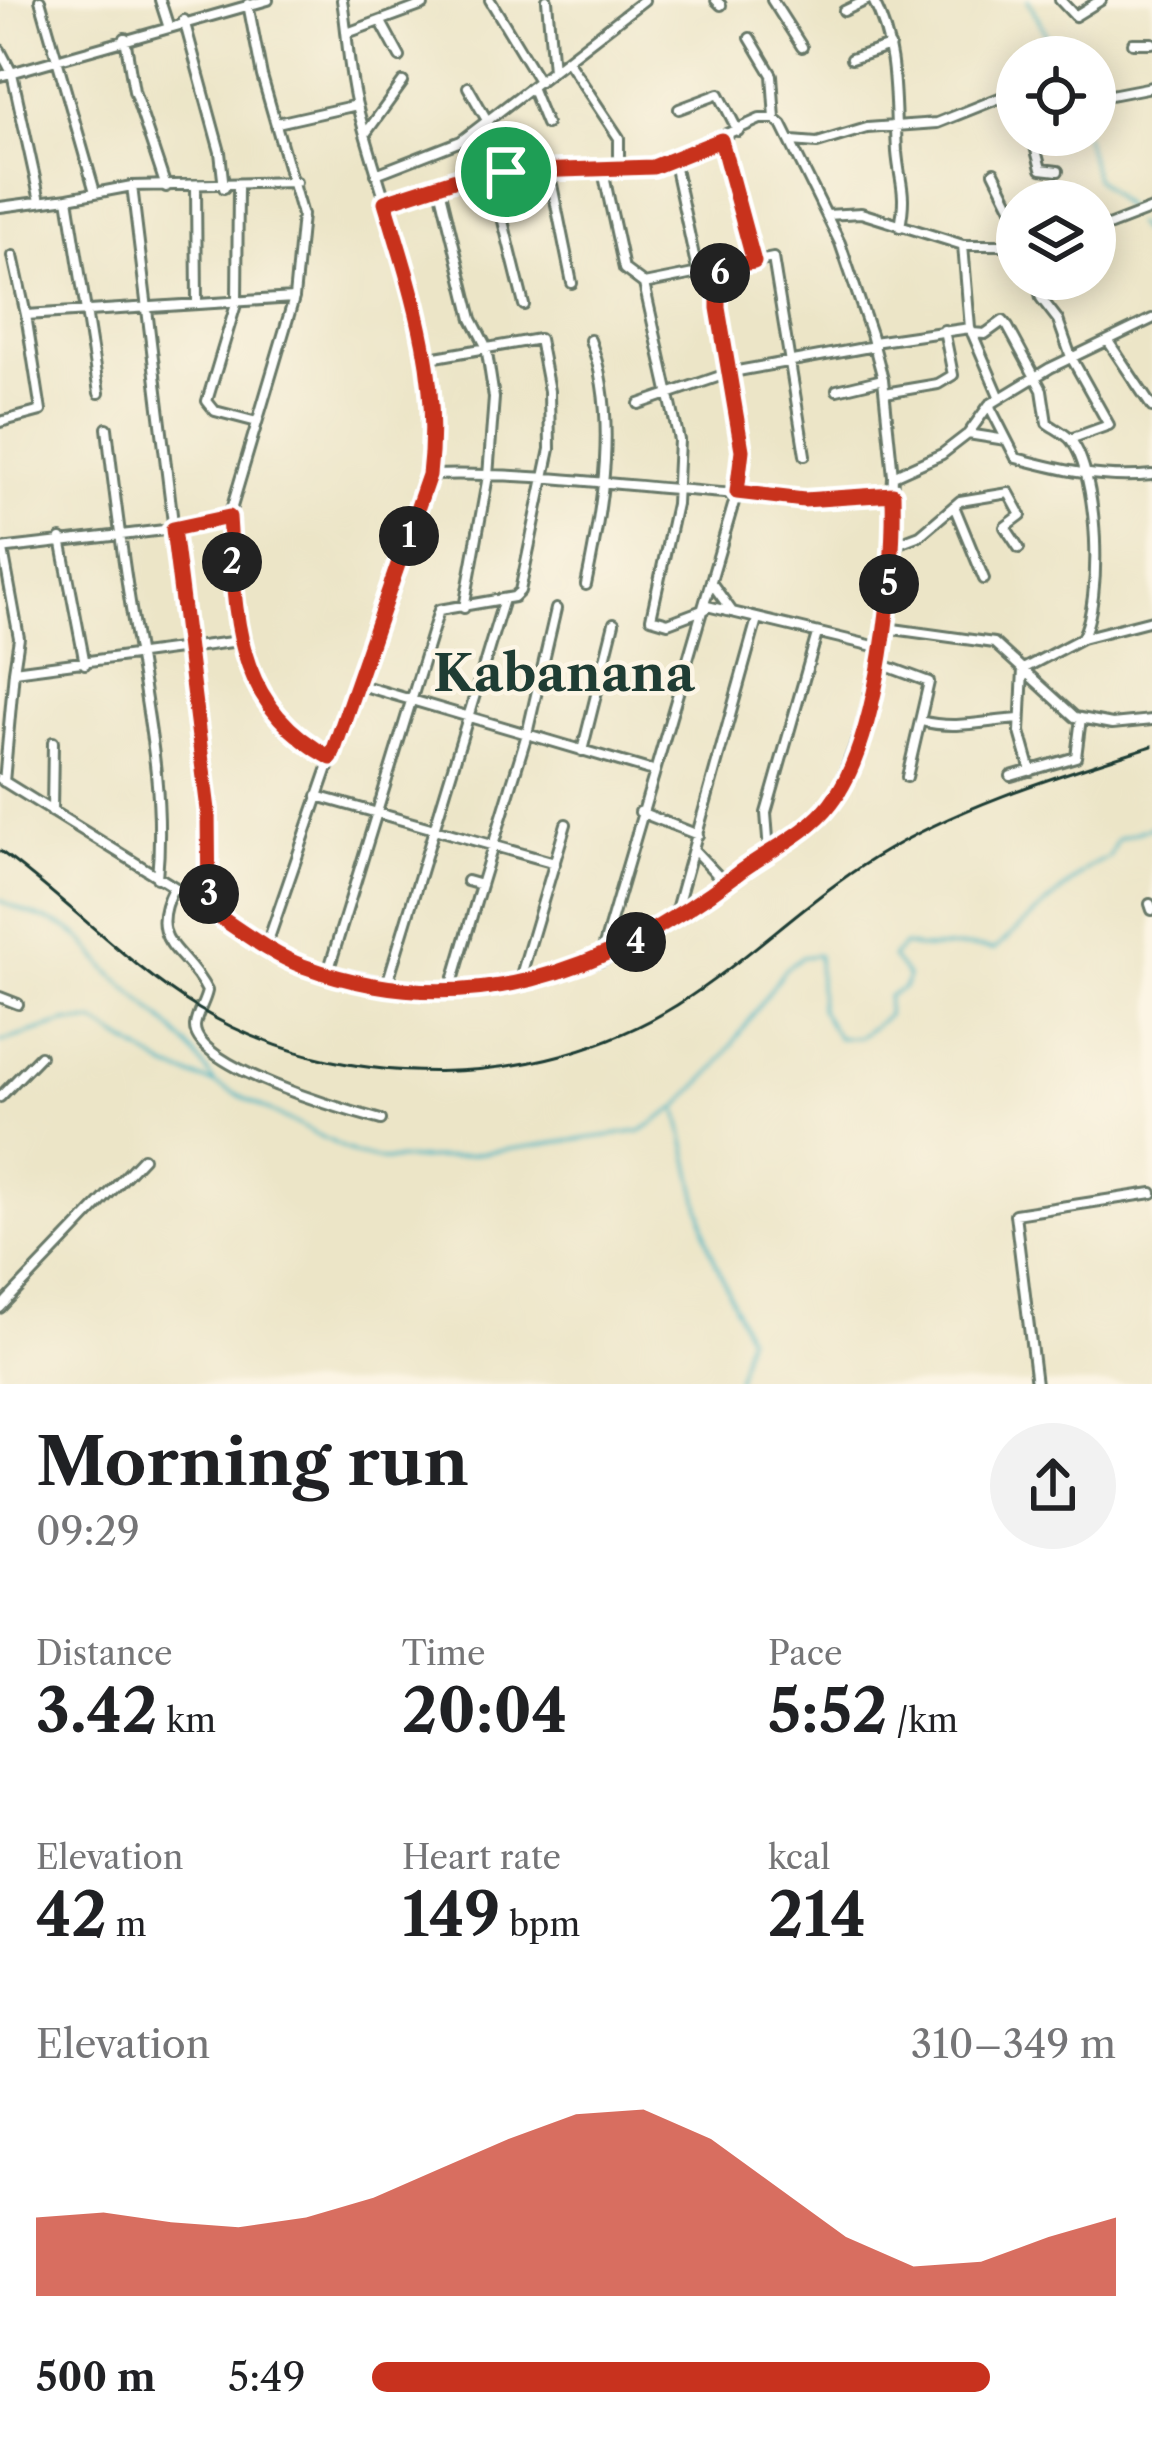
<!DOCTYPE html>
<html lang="en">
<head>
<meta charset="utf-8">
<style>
	body { margin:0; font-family:"Libre Caslon Text",serif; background:#f2f2f2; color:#202124; height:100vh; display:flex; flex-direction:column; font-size:45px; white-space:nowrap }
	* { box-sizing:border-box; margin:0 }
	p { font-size:39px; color:#757577 }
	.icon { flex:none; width:66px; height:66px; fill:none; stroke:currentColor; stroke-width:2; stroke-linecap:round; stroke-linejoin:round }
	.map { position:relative; height:1384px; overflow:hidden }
	.panel { display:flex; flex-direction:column; background:#fff; flex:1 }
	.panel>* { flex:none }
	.buttons { position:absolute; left:996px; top:36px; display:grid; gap:24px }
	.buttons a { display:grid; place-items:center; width:120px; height:120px; border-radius:50%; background:#fff; box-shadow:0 6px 30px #0003; font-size:60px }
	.pin { position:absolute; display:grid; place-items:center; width:102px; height:102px; color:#fff; margin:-51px; border:6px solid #fff; border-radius:50%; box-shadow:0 3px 12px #0007 }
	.km { position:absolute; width:60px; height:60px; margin:-30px; border-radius:50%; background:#222; color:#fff; font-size:33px; line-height:60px; text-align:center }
	.round { display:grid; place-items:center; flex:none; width:126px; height:126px; border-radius:63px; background:#f2f2f2 }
	.headline { display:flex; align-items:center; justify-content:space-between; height:204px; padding:0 36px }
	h1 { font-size:66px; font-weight:700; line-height:90px }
	.stats { display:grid; grid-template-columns:repeat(3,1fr); gap:18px; height:204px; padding:12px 36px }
	.stats div { display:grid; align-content:center }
	.stats b { font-size:60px; font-weight:700 }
	.stats small { font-size:33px; font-weight:400 }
	.stats p { font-size:33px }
	.chart { height:336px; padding:24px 36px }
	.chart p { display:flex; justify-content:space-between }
	.chart svg { width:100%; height:216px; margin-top:12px; fill:#c8321e; opacity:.7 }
	ul { padding:0 36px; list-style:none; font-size:39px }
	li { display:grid; grid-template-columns:192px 144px 1fr; align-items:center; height:90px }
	li i { height:30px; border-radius:15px; background:#c8321e }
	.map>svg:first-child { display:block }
</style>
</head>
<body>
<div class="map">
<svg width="1152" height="1384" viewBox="0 0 1152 1384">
	<rect width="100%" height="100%" fill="#fcf5e5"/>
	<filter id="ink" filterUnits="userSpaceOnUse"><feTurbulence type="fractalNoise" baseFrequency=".00833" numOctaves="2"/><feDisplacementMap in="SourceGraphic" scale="24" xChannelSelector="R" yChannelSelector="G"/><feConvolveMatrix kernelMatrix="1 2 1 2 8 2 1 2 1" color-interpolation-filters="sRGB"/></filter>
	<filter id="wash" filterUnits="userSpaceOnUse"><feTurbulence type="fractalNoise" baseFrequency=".004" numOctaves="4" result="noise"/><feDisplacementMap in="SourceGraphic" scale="48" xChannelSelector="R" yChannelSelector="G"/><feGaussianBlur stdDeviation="2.7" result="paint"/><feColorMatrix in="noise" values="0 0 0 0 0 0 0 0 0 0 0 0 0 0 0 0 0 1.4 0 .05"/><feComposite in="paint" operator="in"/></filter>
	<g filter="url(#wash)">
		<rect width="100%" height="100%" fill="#ece5c7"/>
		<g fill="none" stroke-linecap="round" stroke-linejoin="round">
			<path stroke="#47b4c3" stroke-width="3" d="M1028,0L1059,57
				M1085,135L1095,178L1130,212
				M1135,224L1152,244
				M0,900C21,912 38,916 60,925C85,935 95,959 114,976C156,1014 182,1033 215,1083
				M0,1042L67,1022H94L168,1068L216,1084L356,1154L382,1160L446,1158L641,1131L678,1107L717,1066L785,969L801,957L818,955L820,1009L838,1038L859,1037L887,1016L888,996L904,988L908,977L892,957L904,945C936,953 963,942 994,950L1089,867L1109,857L1117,839L1152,827
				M678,1110L708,1244L747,1336L736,1384"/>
		</g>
	</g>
	<g filter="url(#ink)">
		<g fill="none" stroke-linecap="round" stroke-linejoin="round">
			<g stroke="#677867" stroke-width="14">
				<path id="minor" d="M40,0L95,192
					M160,0L168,25
					M490,0L539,81
					M547,0L553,70
					M716,0L721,5
					M772,0L802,47
					M873,0C898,48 894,99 897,152C900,186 907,190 900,227
					M1060,0L1075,16L1101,0
					M248,4L262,76L302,215L294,298L229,517L239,641L248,668L280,724L331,758
					M844,11L867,0
					M184,20L220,152L224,188
					M381,22L400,57
					M347,33L423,5
					M125,38L134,91L166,187
					M750,38L772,75L775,119
					M1133,43H1152
					M0,50L12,73L40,201
					M851,59L890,46
					M567,60L619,138V169
					M0,76L268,0
					M468,87L488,122
					M531,87L546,124
					M1095,98L1152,87
					M679,109L719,94L738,131
					M277,123L357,105
					M366,133L403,82
					M1032,135L1041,169L1058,171
					M721,140L754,262
					M792,141L817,143L867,128L937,123L1017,91
					M674,163L697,270
					M549,170L572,283
					M603,171L624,269L644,284L679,440L676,504L651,618L668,623L705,609
					M994,172L1017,218
					M491,173L524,305
					M376,174L461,141L644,0
					M439,184L472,319L486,346L494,398L488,476L464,608
					M132,186L208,810L209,909
					M196,187L197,302
					M238,187L237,301L207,401L215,411L257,422
					M0,207L68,198
					M827,215L861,213L963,245H1017
					M1095,231L1152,209
					M963,245L970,328L1000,398
					M13,256L26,315L294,298
					M1037,279L1041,298L1058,320L1071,357L1109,425L1070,439
					M644,284L773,258L805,455
					M972,333L985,334L1003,321L1008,327L1042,390L1047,423C1054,428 1066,434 1071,440C1099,476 1103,599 1082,638
					M873,342L970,328
					M1110,344L1152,407
					M837,390L883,379
					M99,393L68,198L132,186L296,182
					M885,393L938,384L953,375L944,330
					M639,404L732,372L875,346
					M989,405L1016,458C1061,470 1102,480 1152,475
					M0,422L41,411L26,315
					M107,428C115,499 124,569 136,639C149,720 165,796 157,878
					M968,434L1006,440
					M429,475C584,470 739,508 893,494
					M893,476L942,454L968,434L989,405L1050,368L1152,319
					M954,506L984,579
					M61,539L85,664
					M891,546L920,535L960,501L1009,493L1021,515L1005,527L1019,548
					M0,549L173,529L229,517
					M3,550L19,638L14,671
					M586,585C602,509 619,415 590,340
					M713,585L731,610
					M707,606L882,648
					M886,628L994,643L1075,717L1112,724L1152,720
					M878,663L929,682L907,777
					M357,684L653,771
					M921,721C954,730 986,721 1019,719
					M582,751L614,623
					M1031,771L1020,732L1023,669L1082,638L1152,620
					M1011,776L1076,757L1081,718
					M0,779L302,966L420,991L519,982L600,961L652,934L801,831L837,793L862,727L886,628L893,476L883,379L871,334L840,243L782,125L775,119H760L653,167L475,173L385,202
					M4,782L14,671L239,641
					M317,796L555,863
					M52,812L53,742
					M640,812L698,835
					M693,849L725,883
					M769,852L766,813L817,634
					M481,885L527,734L556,609
					M173,888C145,944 185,947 207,991C205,1002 196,1015 195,1026C193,1067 348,1111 381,1120
					M1150,904L1152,910
					M674,917L757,619
					M266,947L429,475C445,347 390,231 358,109C348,73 348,36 342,0
					M600,959L737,492L741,434L718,308V267
					M328,972L439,610L514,597L520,591L550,449L549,391L539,339L430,358
					M519,982L566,824
					M387,984L504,599
					M450,991L481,885L467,881
					M0,997L18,1004
					M0,1097L40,1056
					M0,1308L143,1158
					M1036,1384L1015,1214L1152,1193"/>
			</g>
			<use href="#minor" stroke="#fff" stroke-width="8"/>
			<path stroke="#1f3d34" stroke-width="3" d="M0,851C69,901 127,965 199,1009C339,1094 539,1092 677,1005C747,961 805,901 874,858C960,805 1057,776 1152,746"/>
		</g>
	</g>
	<g fill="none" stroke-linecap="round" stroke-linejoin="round" filter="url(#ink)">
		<g stroke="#fff" stroke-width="24">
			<path id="route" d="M721,140L754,262L718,267V308L742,450L737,492L804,500L893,494C895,572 880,741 831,803C808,834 767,851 737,874C607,973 465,1025 303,966C270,954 239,929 209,910L208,810L173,529L229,517C236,618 232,704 331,758L429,475C441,378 413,294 385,202L475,173L653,167Z"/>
		</g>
		<use href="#route" stroke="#c8321e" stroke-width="15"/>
	</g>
	<g text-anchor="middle" stroke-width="9" stroke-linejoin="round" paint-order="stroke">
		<g font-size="51" font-weight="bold" fill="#1f3d34" stroke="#fcf5e5">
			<text x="564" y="691">Kabanana</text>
		</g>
	</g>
</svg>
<div class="buttons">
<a><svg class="icon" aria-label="locate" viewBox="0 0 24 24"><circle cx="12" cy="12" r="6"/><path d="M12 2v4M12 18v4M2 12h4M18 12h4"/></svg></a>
<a><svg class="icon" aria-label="layers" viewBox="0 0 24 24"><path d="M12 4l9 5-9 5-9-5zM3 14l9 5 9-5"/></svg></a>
</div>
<div class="pin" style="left:506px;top:172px;background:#1e9e55"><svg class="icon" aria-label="arrive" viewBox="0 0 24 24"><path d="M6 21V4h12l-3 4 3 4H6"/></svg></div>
<b class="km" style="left:409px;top:536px">1</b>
<b class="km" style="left:232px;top:562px">2</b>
<b class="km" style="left:209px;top:894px">3</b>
<b class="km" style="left:636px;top:942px">4</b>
<b class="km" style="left:889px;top:584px">5</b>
<b class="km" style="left:720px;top:273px">6</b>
</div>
<section class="panel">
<div class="headline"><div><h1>Morning run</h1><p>09:29</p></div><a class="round"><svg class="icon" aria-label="share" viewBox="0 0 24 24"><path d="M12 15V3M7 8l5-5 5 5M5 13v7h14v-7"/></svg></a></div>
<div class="stats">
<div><p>Distance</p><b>3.42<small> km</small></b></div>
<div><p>Time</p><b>20:04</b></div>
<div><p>Pace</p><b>5:52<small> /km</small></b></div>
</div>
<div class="stats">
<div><p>Elevation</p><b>42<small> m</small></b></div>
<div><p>Heart rate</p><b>149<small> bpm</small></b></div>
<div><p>kcal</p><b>214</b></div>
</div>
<div class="chart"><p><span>Elevation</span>310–349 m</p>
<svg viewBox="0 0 160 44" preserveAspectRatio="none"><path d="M0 44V28L10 27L20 29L30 30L40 28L50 24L60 18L70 12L80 7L90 6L100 12L110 22L120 32L130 38L140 37L150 32L160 28V44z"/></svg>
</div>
<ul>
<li><b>500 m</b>5:49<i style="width:83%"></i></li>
</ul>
</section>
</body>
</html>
